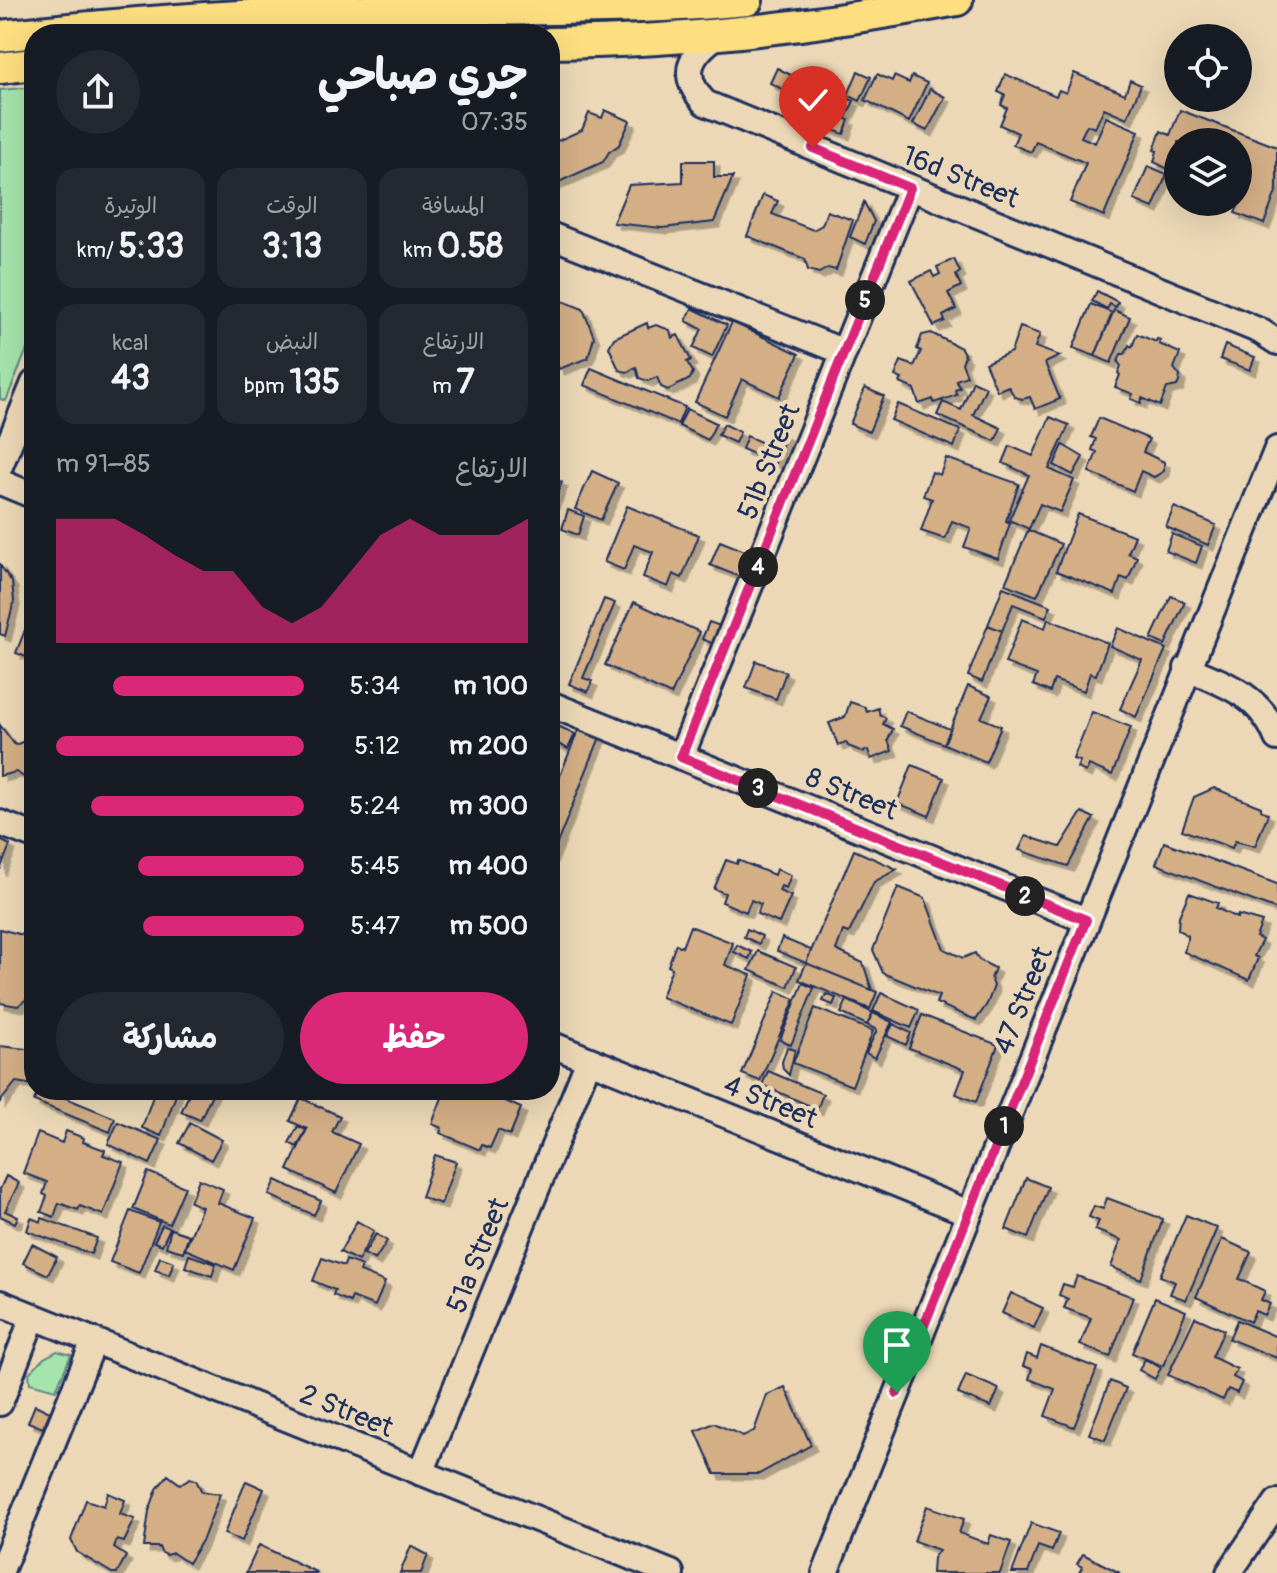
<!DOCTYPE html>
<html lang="ar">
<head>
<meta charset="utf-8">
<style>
	body { margin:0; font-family:Pangolin,"Playpen Sans Arabic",sans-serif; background:#242831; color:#f1f3f6; direction:rtl; height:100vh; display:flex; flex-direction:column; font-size:30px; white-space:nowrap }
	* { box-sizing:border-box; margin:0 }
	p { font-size:26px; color:#9ea1a6 }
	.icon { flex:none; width:44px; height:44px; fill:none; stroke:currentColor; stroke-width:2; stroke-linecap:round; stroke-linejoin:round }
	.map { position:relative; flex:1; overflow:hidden; direction:ltr }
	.side { position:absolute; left:24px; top:24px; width:536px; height:1076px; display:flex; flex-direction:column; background:#171b24; border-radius:32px; box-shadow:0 8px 32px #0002; direction:rtl }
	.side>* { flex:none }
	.tools { position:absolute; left:1164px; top:24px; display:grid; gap:16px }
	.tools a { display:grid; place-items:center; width:88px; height:88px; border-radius:50%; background:#171b24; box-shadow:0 8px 32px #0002; font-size:40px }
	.pin { position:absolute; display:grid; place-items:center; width:68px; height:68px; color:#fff; margin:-82px -34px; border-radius:50% 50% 50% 0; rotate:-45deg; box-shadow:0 0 8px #0007 }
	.pin .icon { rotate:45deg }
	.km { position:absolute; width:40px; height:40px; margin:-20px; border-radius:50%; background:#222; color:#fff; font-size:22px; line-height:40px; text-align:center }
	.round { display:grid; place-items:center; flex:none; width:84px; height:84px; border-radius:42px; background:#242831 }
	.overview { display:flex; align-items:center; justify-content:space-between; height:136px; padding:0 32px }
	h1 { font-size:44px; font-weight:700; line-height:60px }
	.figures { display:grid; grid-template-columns:repeat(3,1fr); gap:12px; height:136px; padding:8px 32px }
	.figures div { display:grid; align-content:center; border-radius:20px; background:#242831; text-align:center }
	.figures b { font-size:34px; font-weight:700 }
	.figures small { font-size:22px; font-weight:400 }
	.figures p { font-size:22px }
	.chart { height:224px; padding:16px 32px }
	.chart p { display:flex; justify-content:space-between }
	.chart svg { width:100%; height:144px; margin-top:8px; fill:#db2777; opacity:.7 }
	.cta { display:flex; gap:16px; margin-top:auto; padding:16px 32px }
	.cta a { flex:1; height:92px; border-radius:48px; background:#db2777; color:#fff; font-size:32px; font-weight:700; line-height:92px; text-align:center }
	.cta a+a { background:#242831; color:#f1f3f6 }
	ul { padding:0 32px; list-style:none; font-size:26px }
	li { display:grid; grid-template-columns:128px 96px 1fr; align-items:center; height:60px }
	li i { height:20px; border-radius:10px; background:#db2777 }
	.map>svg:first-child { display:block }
</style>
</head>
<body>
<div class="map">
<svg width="1277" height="1573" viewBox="0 0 1277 1573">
	<defs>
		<filter id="shadow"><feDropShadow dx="5.5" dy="5.5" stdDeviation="0" flood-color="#0004"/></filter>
	</defs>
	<rect width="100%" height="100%" fill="#ecd8b6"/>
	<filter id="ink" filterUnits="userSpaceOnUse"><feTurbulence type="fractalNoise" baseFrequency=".0125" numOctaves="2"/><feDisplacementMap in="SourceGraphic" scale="16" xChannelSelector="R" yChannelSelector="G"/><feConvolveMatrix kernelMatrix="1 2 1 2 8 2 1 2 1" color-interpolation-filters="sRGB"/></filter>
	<g filter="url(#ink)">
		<path fill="#a5e4ac" stroke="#608a85" stroke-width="2" d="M34,87V332L6,401L0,399V90Z
			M57,1351L71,1355L56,1390L30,1383L29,1373L44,1358Z"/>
		<path fill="#d4af86" stroke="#1b2f5e" stroke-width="2" filter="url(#shadow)" d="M777,68L791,75L784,90L770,83Z
			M858,71L871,77L860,101L848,95Z
			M794,73L854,101L846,117L787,89Z
			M1074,73L1125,94L1130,80L1141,85L1127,118L1104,108L1095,128L1087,125L1081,137L1095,143L1106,117L1139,131L1104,216L1070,202L1086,163L1036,142L1031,152L1013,145L1018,133L1000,125L1007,108L1001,105L1005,95L998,92L1005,74L1056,96L1059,90L1066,93Z
			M877,74L892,81L894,76L909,83L912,76L927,83L909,122L865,100Z
			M930,89L945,97L927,131L913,124Z
			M605,110L630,121L619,145L609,152L603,162L550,186V136L553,143L582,130L589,113L602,118Z
			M1180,110L1277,147V189L1264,224L1235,213L1240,202L1238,142H1178V174L1154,162L1157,151L1154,150L1161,131L1170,135Z
			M832,114L849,120L844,134L827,128Z
			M683,161H714V177H733L714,222L662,228L613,223L629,185L683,182Z
			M1148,166L1167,174L1153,208L1134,200Z
			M763,195L778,201L772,214L813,230L822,225L827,211L853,220L836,270L828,268L819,273L808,270L805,259L747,236Z
			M864,202L874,221L865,244L850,237Z
			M954,259L960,272L956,275L961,286L948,293L956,309L943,316L945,321L934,326L911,281L931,271L934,277L940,274L937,267Z
			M1097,291L1118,302L1116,307L1110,304L1107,309L1092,301Z
			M550,296L583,309L594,337L588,358L559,369L553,354L550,355Z
			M1091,304L1112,313L1095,356L1073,348Z
			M692,308L727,325L712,357L693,348L702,329L686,321Z
			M1114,310L1130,317L1111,363L1095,356Z
			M732,322L799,354L779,397L742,379L725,416L695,402Z
			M647,323L648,328L656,325L670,330L672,338L678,335L691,360L687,362L693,372L690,379L668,390L661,387L657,377L648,381L639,378L636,367L627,372L619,370L609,347L614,338Z
			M1020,327L1040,334L1035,347L1060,356L1045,363L1060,399L1035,409L1030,397L1022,399L1015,397L1008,386L997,391L985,363L1011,352Z
			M931,333L961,348L965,356L962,363L967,376L956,380L960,388L955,390L957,395L934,403L933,399L919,404L914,389L900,383L902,379L895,376L901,361L914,366L921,351L917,349L922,335Z
			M1137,334L1156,342L1157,339L1161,340L1159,344L1180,353L1174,368L1180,376L1179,382L1177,386L1167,388L1160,406L1142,398L1141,403L1131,399L1133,394L1115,387L1120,375L1118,373L1121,366L1118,362L1121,354H1125L1129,345L1132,347Z
			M1225,345L1255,357L1250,370L1220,359Z
			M591,368L685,407L678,424L584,385Z
			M973,381L986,387L973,415L1001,428L995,441L937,415L943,402L961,410Z
			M865,388L884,396L869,432L850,424Z
			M898,404L960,430L954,447L891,420Z
			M687,409L716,423L708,440L679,426Z
			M1050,417L1069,425L1049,469L1074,480L1060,512L1040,504L1029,529L1009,520L1029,475L1003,463L1010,446L1033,456Z
			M1099,418L1149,439L1143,452L1164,462V471L1154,477L1141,471L1133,491L1089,472L1097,452L1092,450L1096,439L1091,437Z
			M724,424L740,432L735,443L718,435Z
			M772,429L786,435L775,463L742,449L747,436L765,444Z
			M1063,445L1083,457L1073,475L1054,465Z
			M946,458L1019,484L1006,521L1010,523L998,559L964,547L971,528L952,521L945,539L921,531L932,499L923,496L932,472L940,475Z
			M592,471L618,483L601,520L575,509Z
			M550,477L562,482L550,511Z
			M627,506L699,535L682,578L673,574L668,587L643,577L653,552L634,545L624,570L604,562Z
			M1174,507L1216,525L1208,545L1166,527Z
			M568,510L584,516L578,535L562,529Z
			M1078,514L1135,536L1128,553L1137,557L1128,580L1121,577L1115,594L1056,571Z
			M1028,530L1061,544L1037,596L1005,584Z
			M1172,534L1202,546L1196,563L1166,551Z
			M720,541L750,553L740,577L710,565Z
			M0,565L12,582L14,601L5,636L0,634Z
			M1003,587L1051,606L1046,617L1013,604L1002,631L988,625Z
			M1171,596L1185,602L1165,645L1151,639Z
			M604,599L615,603L583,678L592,681L588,692L569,684Z
			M634,602L700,632L671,695L605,665Z
			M34,607V660L16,653Z
			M1022,619L1045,628L1048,619L1108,643L1096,675L1090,673L1084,691L1054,680L1050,692L1033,685L1037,675L1005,663Z
			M709,622L723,627L716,645L702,639Z
			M988,625L1002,631L982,682L968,676Z
			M1118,628L1166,649L1136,717L1120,709L1142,660L1110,646Z
			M756,661L786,672L776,699L746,688Z
			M968,686L991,696L981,718L1001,726L986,762L944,744Z
			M850,702L865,707L867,712L878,708L880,715L886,718L883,724L893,729L888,740L892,751L871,759L868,750L863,752L848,746L846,742L838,745L829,723L845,717Z
			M906,711L950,729L944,744L900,726Z
			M1092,712L1131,727L1112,775L1089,765L1086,772L1077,768L1080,761L1073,759Z
			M0,725L15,745L34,737V783L16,772L0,776Z
			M556,725L575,734L568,749L550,740Z
			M579,728L600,737L550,861V801Z
			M912,765L944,778L929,816L897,803Z
			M1214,788L1261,807V810L1268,814L1255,846L1235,841L1232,848L1182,830L1194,797Z
			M1082,812L1094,818L1068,866L1019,850L1026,836L1060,847Z
			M0,840L10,845L0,870Z
			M1164,842L1277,884V910L1156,864Z
			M854,850L897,869L874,882L849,933L843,931L836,950L863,963L872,990L806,963Z
			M726,860L737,864L738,860L774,875L776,869L791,875L786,888L781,886L779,891L791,896L779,923L757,914L761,904L751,900L746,912L722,902L725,893L714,889Z
			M898,887L925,898L944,949L963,958L975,953L979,960L995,968L991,978L994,986L987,1004L976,1020L936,1003L939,996L883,973L873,950Z
			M1189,893L1218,903L1216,908L1237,918L1238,915L1262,922L1256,937L1262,940L1254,956L1258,958L1249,980L1184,952L1188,936L1178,929L1179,916Z
			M690,926L733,943L725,965L751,975L731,1025L661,997L672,968L668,966L676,944L682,947Z
			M0,929L34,938V993L18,1006L0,1003Z
			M747,929L762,936L759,944L744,937Z
			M782,938L811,950L806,963L777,951Z
			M737,945L752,952L749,959L734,952Z
			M758,951L796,967L788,987L749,970Z
			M806,963L877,992L870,1009L799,980Z
			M803,983L814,988L791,1045L780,1040Z
			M777,991L795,999L760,1081L742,1074Z
			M881,993L919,1010L911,1028L873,1011Z
			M826,994L836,998L833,1005L823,1001Z
			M847,1000L873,1013L867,1025L841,1013Z
			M815,1008L873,1031L852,1086L793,1063Z
			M873,1013L892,1022L875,1058L866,1053L877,1030L867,1025Z
			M922,1015L998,1045L976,1102L956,1094L965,1070L909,1048Z
			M893,1024L911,1033L906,1045L887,1036Z
			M0,1046L34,1050V1085L16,1082L0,1102Z
			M787,1047L795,1050L789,1075L783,1069L782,1062Z
			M768,1071L823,1094L817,1109L762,1085Z
			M38,1090H46L115,1118L110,1132L34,1101Z
			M155,1090L177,1092L161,1136L142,1128Z
			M191,1090H214L200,1120L181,1112Z
			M445,1090H509L505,1101L521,1108L510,1135L498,1130L490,1148L482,1145L480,1150L440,1133L442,1128L432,1124Z
			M301,1098L340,1116L332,1132L359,1144L336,1193L288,1170L307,1129L290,1121Z
			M118,1122L161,1140L150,1164L108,1144Z
			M190,1123L222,1140L211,1160L179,1143Z
			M298,1126L306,1130L297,1147L289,1143Z
			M66,1131L84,1138L83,1142L105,1150L103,1155L123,1162L103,1215L80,1206L78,1210L59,1203L54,1217L41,1212L47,1196L43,1194L47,1182L23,1173L38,1133L62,1143Z
			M435,1155L456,1162L441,1204L421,1197Z
			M148,1172L185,1187L169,1224L133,1209Z
			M6,1176L19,1183L5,1211L18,1217L15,1223L0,1216V1189Z
			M1026,1178L1048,1187L1028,1238L1006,1229Z
			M199,1179L223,1189L218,1203L255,1218L234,1270L185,1249L202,1207L190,1202Z
			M276,1180L321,1201L314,1215L269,1195Z
			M1107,1198L1163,1219L1141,1279L1111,1267L1121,1240L1095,1230L1099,1221L1089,1217L1094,1206L1103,1209Z
			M130,1211L159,1222L139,1273L110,1262Z
			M1186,1215L1217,1228L1186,1300L1170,1294L1175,1282L1160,1276Z
			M31,1218L41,1222L42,1218L97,1238L91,1254L27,1231Z
			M357,1221L374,1231L358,1261L340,1252Z
			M162,1225L170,1228L162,1245L154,1242Z
			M171,1229L189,1235L183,1252L166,1247Z
			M376,1234L387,1241L375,1260L364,1254Z
			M1222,1239L1251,1252L1239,1279L1265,1291L1261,1300L1270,1304L1264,1315L1255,1311L1250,1322L1196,1297Z
			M32,1244L57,1257L48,1275L23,1263Z
			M189,1255L216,1264L212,1276L185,1267Z
			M160,1257L174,1262L169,1275L155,1270Z
			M322,1258L344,1266L346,1260L362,1266L360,1272L385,1282L375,1306L352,1297L350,1302L333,1295L335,1290L313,1281Z
			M1077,1276L1133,1297L1110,1357L1080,1345L1091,1318L1064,1308L1068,1299L1059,1295L1063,1284L1073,1287Z
			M1011,1293L1043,1308L1034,1328L1002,1313Z
			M1155,1298L1186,1311L1163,1366L1132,1353Z
			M1195,1317L1224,1330L1212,1357L1237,1369L1233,1377L1242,1382L1237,1393L1228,1389L1223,1400L1168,1375Z
			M1237,1320L1277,1337V1358L1229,1339Z
			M1041,1346L1097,1368L1074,1427L1045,1416L1055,1389L1029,1379L1032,1369L1023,1366L1027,1354L1037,1358Z
			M1145,1359L1161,1368L1155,1379L1139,1370Z
			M966,1375L999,1389L991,1407L958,1394Z
			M1110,1381L1126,1388L1105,1440L1089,1434Z
			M785,1387L811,1445L759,1474H715L696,1431L714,1423L743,1436L754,1431L767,1395Z
			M35,1405L50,1412L43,1428L28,1422Z
			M168,1475L180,1484L190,1478L196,1480L202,1492L220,1494L203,1539L188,1563L173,1553L166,1555L161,1552L159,1547H144L149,1511L157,1489Z
			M246,1481L264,1489L242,1541L224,1534Z
			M108,1493L125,1500L120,1514L135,1519L124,1542L117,1540L114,1548L126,1556L117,1573H112L77,1552L71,1540L86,1500L104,1506Z
			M927,1506L964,1519L959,1533L988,1544L991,1535L1011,1542L1000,1573H932L933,1558L939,1550L914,1541Z
			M1031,1523L1059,1533L1052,1551L1038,1546L1028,1573H1012Z
			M259,1545L318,1573H246Z
			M411,1546L428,1555L421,1573H400Z
			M1083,1554L1120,1573H1079L1082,1567L1077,1564Z"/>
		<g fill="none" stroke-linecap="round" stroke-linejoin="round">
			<g stroke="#1b2f5e" stroke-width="30">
				<path id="minor" d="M722,32C693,51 676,72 705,103L1260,331L1277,342
					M550,235L844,352
					M0,466L34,383
					M0,482L34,496
					M1187,668C1226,684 1261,696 1277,738
					M550,704L1086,920
					M681,757L910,188
					M0,823L34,836
					M550,1044L969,1213
					M0,1303L671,1573
					M0,1403L33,1317
					M421,1473L589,1060
					M0,1573L94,1341
					M825,1573L1277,449
					M1229,1573L1277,1502"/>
			</g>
			<g stroke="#1b2f5e" stroke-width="36">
				<path id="major" d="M0,36C123,23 246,13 370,11C496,8 622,12 747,0
					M550,43C686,42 824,25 957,0
					M0,68L34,64"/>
			</g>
			<use href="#minor" stroke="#ecd8b6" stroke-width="24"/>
			<use href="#major" stroke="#fddf80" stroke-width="30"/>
		</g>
	</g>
	<g fill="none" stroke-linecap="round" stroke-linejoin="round" filter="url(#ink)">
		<g stroke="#fff" stroke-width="16">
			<path id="route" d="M813,148L910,188L681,757L1086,920L897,1393"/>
		</g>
		<use href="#route" stroke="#db2777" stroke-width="10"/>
	</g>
	<g text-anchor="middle" stroke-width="8" stroke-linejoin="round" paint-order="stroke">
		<g font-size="28" fill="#1b2f5e" stroke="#ecd8b6">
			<text transform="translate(961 176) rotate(22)" y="10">16d Street</text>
			<text transform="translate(768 461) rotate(-68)" y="10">51b Street</text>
			<text transform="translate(852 793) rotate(22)" y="10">8 Street</text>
			<text transform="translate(1022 1000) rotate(-68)" y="10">47 Street</text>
			<text transform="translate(771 1101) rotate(22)" y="10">4 Street</text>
			<text transform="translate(477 1255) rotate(-68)" y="10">51a Street</text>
			<text transform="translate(347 1410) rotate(22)" y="10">2 Street</text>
		</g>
	</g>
</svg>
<div class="tools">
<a><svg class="icon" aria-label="locate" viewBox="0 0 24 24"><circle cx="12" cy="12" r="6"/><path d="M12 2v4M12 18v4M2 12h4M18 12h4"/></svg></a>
<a><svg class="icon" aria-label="layers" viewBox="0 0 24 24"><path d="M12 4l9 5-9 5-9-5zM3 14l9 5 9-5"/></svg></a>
</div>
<div class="pin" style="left:897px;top:1393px;background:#1e9e55"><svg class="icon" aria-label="arrive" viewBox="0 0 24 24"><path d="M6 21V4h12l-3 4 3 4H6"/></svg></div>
<div class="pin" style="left:813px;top:148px;background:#d93025"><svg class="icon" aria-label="check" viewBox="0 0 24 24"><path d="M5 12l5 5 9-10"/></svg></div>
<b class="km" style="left:1004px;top:1126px">1</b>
<b class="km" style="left:1025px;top:896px">2</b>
<b class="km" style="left:758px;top:788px">3</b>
<b class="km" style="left:758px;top:567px">4</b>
<b class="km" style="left:865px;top:300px">5</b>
<section class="side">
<div class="overview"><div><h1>جري صباحي</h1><p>07:35</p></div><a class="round"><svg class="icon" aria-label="share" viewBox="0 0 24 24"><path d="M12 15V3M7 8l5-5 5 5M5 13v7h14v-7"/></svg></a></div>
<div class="figures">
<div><p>المسافة</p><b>0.58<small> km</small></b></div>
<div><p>الوقت</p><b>3:13</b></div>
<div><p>الوتيرة</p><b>5:33<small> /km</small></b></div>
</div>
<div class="figures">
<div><p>الارتفاع</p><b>7<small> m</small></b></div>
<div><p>النبض</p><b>135<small> bpm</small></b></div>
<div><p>kcal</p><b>43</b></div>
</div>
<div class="chart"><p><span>الارتفاع</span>85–91 m</p>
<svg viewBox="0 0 160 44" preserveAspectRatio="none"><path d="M0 44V6L10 6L20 6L30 11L40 17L50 22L60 22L70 33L80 38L90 33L100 22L110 11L120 6L130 11L140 11L150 11L160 6V44z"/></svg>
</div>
<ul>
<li><b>100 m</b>5:34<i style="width:77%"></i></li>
<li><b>200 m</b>5:12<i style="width:100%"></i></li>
<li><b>300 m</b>5:24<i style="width:86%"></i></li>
<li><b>400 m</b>5:45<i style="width:67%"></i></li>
<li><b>500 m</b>5:47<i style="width:65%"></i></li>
</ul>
<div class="cta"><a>حفظ</a><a>مشاركة</a></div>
</section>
</div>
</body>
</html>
